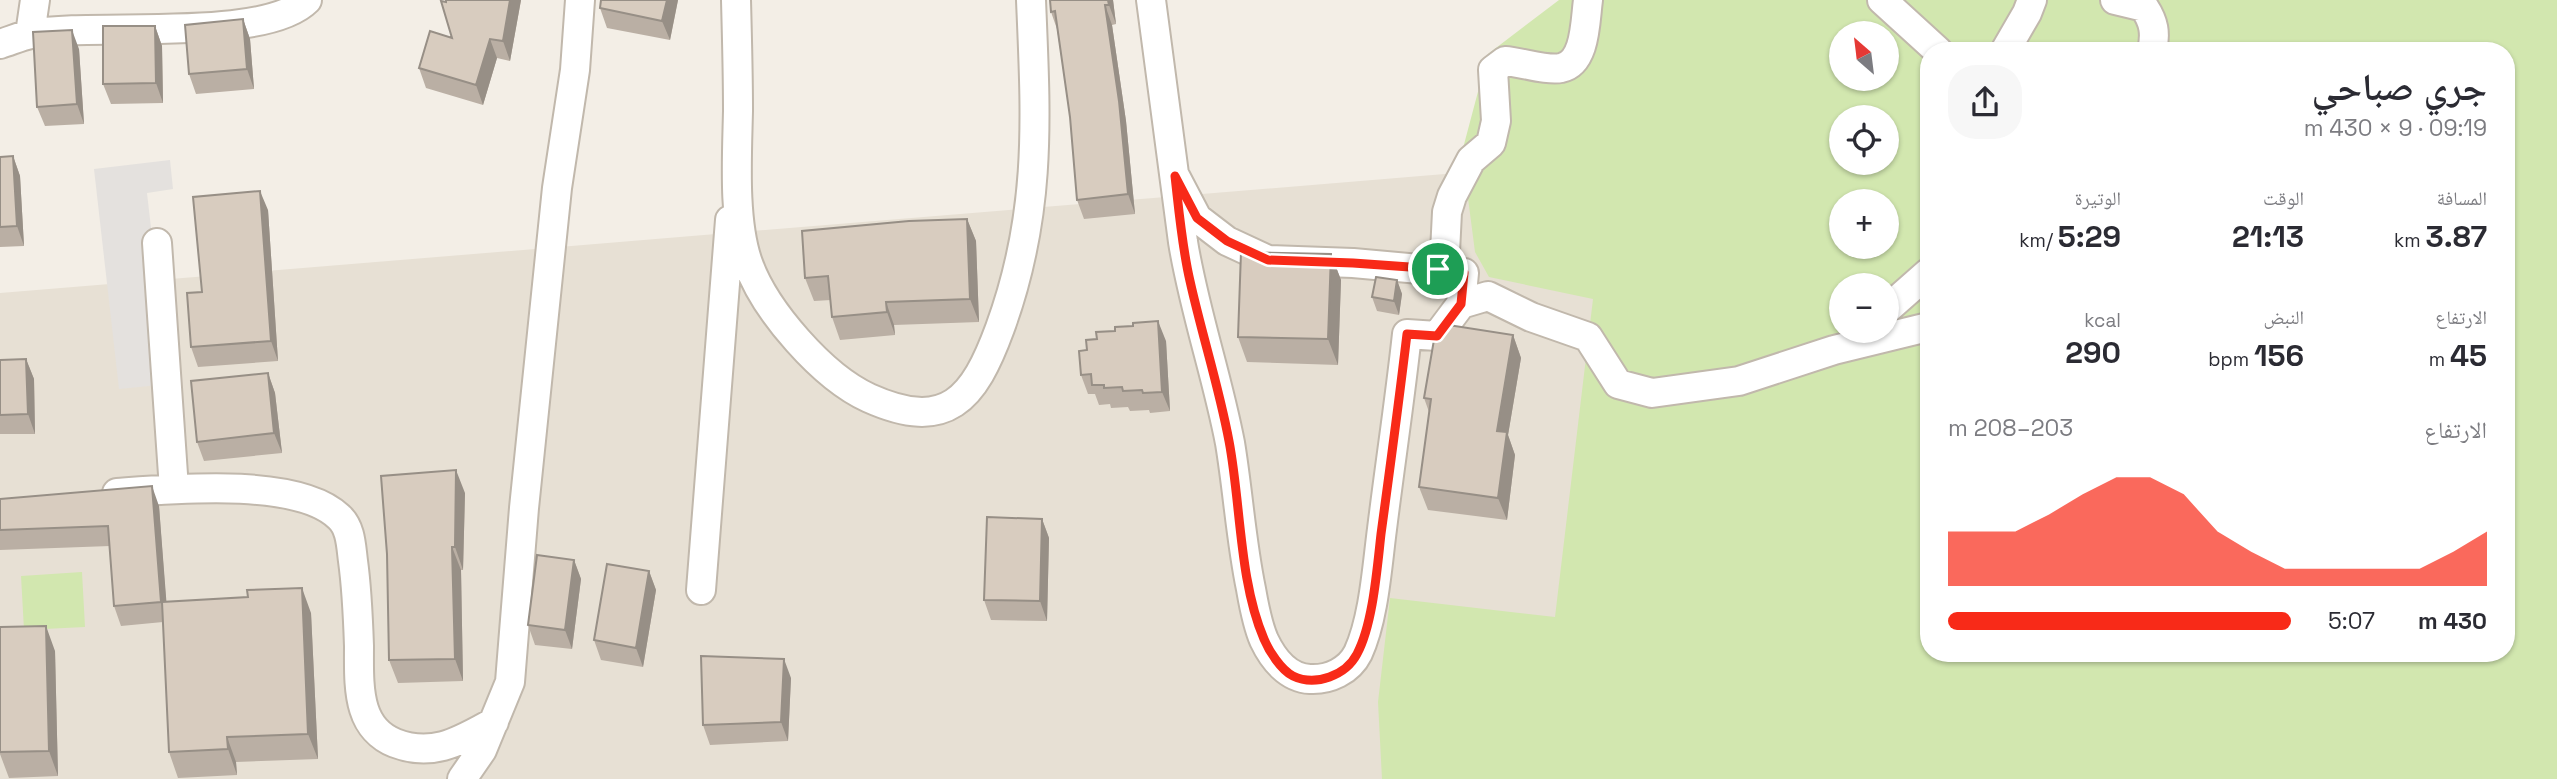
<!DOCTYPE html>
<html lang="ar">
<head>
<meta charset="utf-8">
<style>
	body { margin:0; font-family:"Space Grotesk","Noto Naskh Arabic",sans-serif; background:#f7f7f7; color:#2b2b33; direction:rtl; height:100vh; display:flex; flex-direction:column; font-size:26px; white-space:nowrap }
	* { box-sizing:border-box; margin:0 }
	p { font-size:23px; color:#7c7c81 }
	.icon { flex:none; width:38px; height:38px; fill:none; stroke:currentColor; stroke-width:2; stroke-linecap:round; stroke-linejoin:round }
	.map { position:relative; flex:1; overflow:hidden; direction:ltr }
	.sheet { position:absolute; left:1920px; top:42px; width:595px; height:620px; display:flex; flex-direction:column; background:#fff; border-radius:28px; box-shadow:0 2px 5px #0004; direction:rtl }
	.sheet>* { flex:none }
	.needle { width:46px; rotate:332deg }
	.tools { position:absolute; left:1829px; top:21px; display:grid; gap:14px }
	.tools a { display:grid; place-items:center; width:70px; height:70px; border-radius:50%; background:#fff; box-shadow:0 2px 5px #0004; font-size:35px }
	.pin { position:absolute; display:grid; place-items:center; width:60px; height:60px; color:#fff; margin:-30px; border:4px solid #fff; border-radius:50%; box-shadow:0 2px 7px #0007 }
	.round { display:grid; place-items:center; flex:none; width:74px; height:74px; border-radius:28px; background:#f7f7f7 }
	.head { display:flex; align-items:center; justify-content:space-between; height:119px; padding:0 28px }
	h1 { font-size:38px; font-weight:600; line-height:52px }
	.metrics { display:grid; grid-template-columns:repeat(3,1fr); gap:10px; height:119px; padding:7px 28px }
	.metrics div { display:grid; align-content:center }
	.metrics b { font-size:30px; font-weight:600 }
	.metrics small { font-size:19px; font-weight:400 }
	.metrics p { font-size:19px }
	.chart { height:196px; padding:14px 28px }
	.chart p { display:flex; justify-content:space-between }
	.chart svg { width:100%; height:126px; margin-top:7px; fill:#f82a18; opacity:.7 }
	ul { padding:0 28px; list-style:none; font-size:23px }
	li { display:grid; grid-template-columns:112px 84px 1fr; align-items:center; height:52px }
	li i { height:18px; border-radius:9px; background:#f82a18 }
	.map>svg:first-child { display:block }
</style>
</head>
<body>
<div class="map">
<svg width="2557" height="779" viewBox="0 0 2557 779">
	<rect width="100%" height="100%" fill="#f3eee6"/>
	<path fill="#e7e0d4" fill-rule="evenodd" d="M1821,143L1841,163H1886L1928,653H2506L2557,779H0V293ZM1841,201H1886V247H1841ZM1841,285H1886V331H1841Z"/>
	<path fill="#d2e7af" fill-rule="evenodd" d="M1559,0H2557V779H1382L1378,702L1390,598L1555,617L1593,299L1489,277L1475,252L1462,152L1488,54ZM1841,33H1886V79H1841ZM1928,51H2506V653H1928ZM1841,117H1886V163H1841ZM1841,201H1886V247H1841ZM1841,285H1886V331H1841Z
		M82,572L85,627L24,630L21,576Z"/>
	<path fill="#e4e1de" d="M170,160L173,189L147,193L169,384L119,389L94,169Z"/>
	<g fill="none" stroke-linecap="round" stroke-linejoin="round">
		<g stroke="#c1b8ac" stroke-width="32">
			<path id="minor" d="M736,0C737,37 738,74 738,111C737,156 733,221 748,263C765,311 823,377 869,398C947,433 974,399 1000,328C1042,213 1036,119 1031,0
				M1151,0L1183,242C1194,310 1217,375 1230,443C1238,491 1241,541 1251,589C1254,606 1257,624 1264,640C1273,659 1288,678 1310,679C1329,680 1349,671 1358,653C1374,618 1377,567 1382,529C1390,464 1400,399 1407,334L1437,336L1461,304L1464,273L1353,263L1268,260L1227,241L1197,218L1175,176
				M1882,0L1938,51
				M2115,0L2144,7C2154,22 2156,33 2152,51
				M30,34L35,0
				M0,44C10,41 21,36 31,34C95,22 264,43 307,0
				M2005,51L2027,13L2032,0
				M157,243L174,489
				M1438,269L1445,252L1447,212L1452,196L1471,160L1491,143L1496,121L1493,70L1505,61C1520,62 1548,71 1561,68C1586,63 1585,21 1588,0
				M1461,304L1488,296L1531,317L1588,337L1618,384L1652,393L1739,381L1834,350L1928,327
				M1886,310L1928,273
				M117,493C172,489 298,477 339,517C351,528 351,546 353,561C357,590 358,617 359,646C359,666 358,690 364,709C369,725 380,737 395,743C434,758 461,740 494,722
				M701,590L730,220
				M462,779L482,750L510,682L524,508L557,188L575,70L580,0"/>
		</g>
		<use href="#minor" stroke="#fff" stroke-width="28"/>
	</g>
	<path fill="#baafa4" d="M521,0L510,61L497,58L483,105L426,88L419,68L452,38Z
		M601,0H678L670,40L607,28L600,8Z
		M1050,0H1113L1116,24L1112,25L1126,121L1135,214L1084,219L1077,200L1070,117L1057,29L1051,12Z
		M243,19L250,39L254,89L196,94L189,74Z
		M155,26L162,46L163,103L111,104L103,84Z
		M79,49L84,124L45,126L37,107Z
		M13,156L20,176L24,246L0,247V157Z
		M268,210L278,361L198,367L191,347L202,292Z
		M967,219L976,241L979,322L894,325L895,335L840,340L832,317L831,300L814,301L805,278Z
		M1331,254L1341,280L1338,365L1247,362L1238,337Z
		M1397,280L1402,294L1399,315L1377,311L1372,297Z
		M1513,335L1521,358L1508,435L1515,455L1507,520L1428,510L1419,487L1429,412L1424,398Z
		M1166,341L1170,411L1150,413L1149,410L1130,411L1128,407L1111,408L1110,404L1099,405L1095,394H1088L1081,375L1087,350Z
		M26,359L34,379L35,434H0V360Z
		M268,373L275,393L282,453L204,461L197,442Z
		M465,493L463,570H461L463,681L398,683L389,660L387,554Z
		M0,499L159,506L166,601L311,613L318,759L236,762L237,775L178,778L169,752L163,622L121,626L114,606L110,546L0,550Z
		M1042,519L1049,538L1047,621L991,620L984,600Z
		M574,560L581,579L572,649L535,645L528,625Z
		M649,571L656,590L643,667L601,660L594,640Z
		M0,627L55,651L58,776L9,778L0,754Z
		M791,678L788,741L710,745L703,725Z"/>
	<path fill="#978f86" d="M510,0H521L510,61L503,41Z
		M667,0H678L670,40L662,21Z
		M1108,0H1113L1116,24L1109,5Z
		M1105,5L1112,25L1126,121L1135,214L1128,194Z
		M243,19L250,39L254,89L247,69Z
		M155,26L162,46L163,103L156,83Z
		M72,30L79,49L84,124L77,104Z
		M490,39L497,58L483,105L476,85Z
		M13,156L20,176L24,246L17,226Z
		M260,191L268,210L278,361L271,341Z
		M967,219L976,241L979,322L970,299Z
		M1331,254L1341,280L1338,365L1328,339Z
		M1397,280L1402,294L1399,315L1394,301Z
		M886,302L894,325L895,335L887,312Z
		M1158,321L1166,341L1170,411L1162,392Z
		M1513,335L1521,358L1508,435L1515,455L1507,520L1498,498L1497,431Z
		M26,359L34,379L35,434L28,414Z
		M268,373L275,393L282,453L274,433Z
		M456,470L465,493L463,570L455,547Z
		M152,486L159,506L168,622L161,602Z
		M1042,519L1049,538L1047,621L1040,601Z
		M452,547L461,570L463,681L455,659Z
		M574,560L581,579L572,649L565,630Z
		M649,571L656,590L643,667L636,648Z
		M302,588L311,613L318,759L308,734Z
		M46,626L55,651L58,776L49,751Z
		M784,659L791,678L788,741L781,722Z
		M227,737L236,762L237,775L228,749Z"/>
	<path fill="#d8ccbf" stroke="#978f86" stroke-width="2" d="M446,0H510L503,41L490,39L476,85L419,68L430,31L452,38L441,1L446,2Z
		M601,0H667L662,21L600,8Z
		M1050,0H1108L1109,5H1105L1119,101L1128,194L1077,200L1070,117L1055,11L1051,12Z
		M243,19L247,69L189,74L185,25Z
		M103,26H155L156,83L103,84Z
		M72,30L77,104L37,107L33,32Z
		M13,156L17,226L0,227V157Z
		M260,191L271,341L191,347L187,293L202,292L193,197Z
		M967,219L970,299L886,302L887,312L832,317L828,276L805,278L802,231L909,221Z
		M1241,252L1331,254L1328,339L1238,337Z
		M1376,277L1397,280L1394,301L1372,297Z
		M1158,321L1162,392L1143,393L1142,390L1123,391L1122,387L1104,388V385H1092L1091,374L1081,375L1079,351L1087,350L1086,340L1097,339L1096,332L1115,331V327L1133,326V323Z
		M1442,324L1513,335L1497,431L1507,432L1498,498L1419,487L1431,399L1424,398L1436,328Z
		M26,359L28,414L0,415V360Z
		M268,373L274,433L197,442L191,381Z
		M456,470L455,547H452L455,659L389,660L387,554L381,476Z
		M152,486L161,602L114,606L108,526L0,530V499Z
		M987,517L1042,519L1040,601L984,600Z
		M537,555L574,560L565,630L528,625Z
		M607,564L649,571L636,648L594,640Z
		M302,588L308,734L227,737L228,749L169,752L162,602L248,597L247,590Z
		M46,626L49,751L0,752V627Z
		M701,656L784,659L781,722L703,725Z"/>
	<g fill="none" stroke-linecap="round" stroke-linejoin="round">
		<g stroke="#fff" stroke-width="14">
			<path id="route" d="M1175,176L1197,218L1227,241L1268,260L1353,263L1438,269L1464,273L1461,304L1437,336L1407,334C1399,401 1390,468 1381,534C1377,569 1373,624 1357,654C1346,675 1316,687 1293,676C1281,670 1269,651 1264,639C1239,581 1241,504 1229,441C1219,387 1202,335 1190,281C1182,247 1179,211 1175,176Z"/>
		</g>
		<use href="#route" stroke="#f82a18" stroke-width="9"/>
	</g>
</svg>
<div class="tools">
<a><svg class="needle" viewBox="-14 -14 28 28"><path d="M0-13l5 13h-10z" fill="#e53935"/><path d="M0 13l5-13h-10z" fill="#7c7c81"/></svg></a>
<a><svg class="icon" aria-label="locate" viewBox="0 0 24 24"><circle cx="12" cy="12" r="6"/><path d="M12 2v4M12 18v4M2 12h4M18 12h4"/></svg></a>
<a>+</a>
<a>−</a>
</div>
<div class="pin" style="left:1438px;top:269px;background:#1e9e55"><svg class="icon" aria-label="arrive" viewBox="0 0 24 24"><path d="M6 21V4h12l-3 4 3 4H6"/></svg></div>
<section class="sheet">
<div class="head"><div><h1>جري صباحي</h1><p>09:19 · 9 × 430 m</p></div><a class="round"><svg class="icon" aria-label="share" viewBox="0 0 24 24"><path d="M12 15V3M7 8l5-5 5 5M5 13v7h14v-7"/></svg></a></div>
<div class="metrics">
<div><p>المسافة</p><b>3.87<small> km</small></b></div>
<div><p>الوقت</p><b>21:13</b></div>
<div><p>الوتيرة</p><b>5:29<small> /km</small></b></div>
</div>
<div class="metrics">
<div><p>الارتفاع</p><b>45<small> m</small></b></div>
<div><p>النبض</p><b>156<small> bpm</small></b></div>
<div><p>kcal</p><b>290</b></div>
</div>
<div class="chart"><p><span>الارتفاع</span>203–208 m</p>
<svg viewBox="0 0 160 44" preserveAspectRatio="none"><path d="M0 44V25L10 25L20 25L30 19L40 12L50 6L60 6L70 12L80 25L90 32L100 38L110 38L120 38L130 38L140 38L150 32L160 25V44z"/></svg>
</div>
<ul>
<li><b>430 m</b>5:07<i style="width:100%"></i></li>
</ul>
</section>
</div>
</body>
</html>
